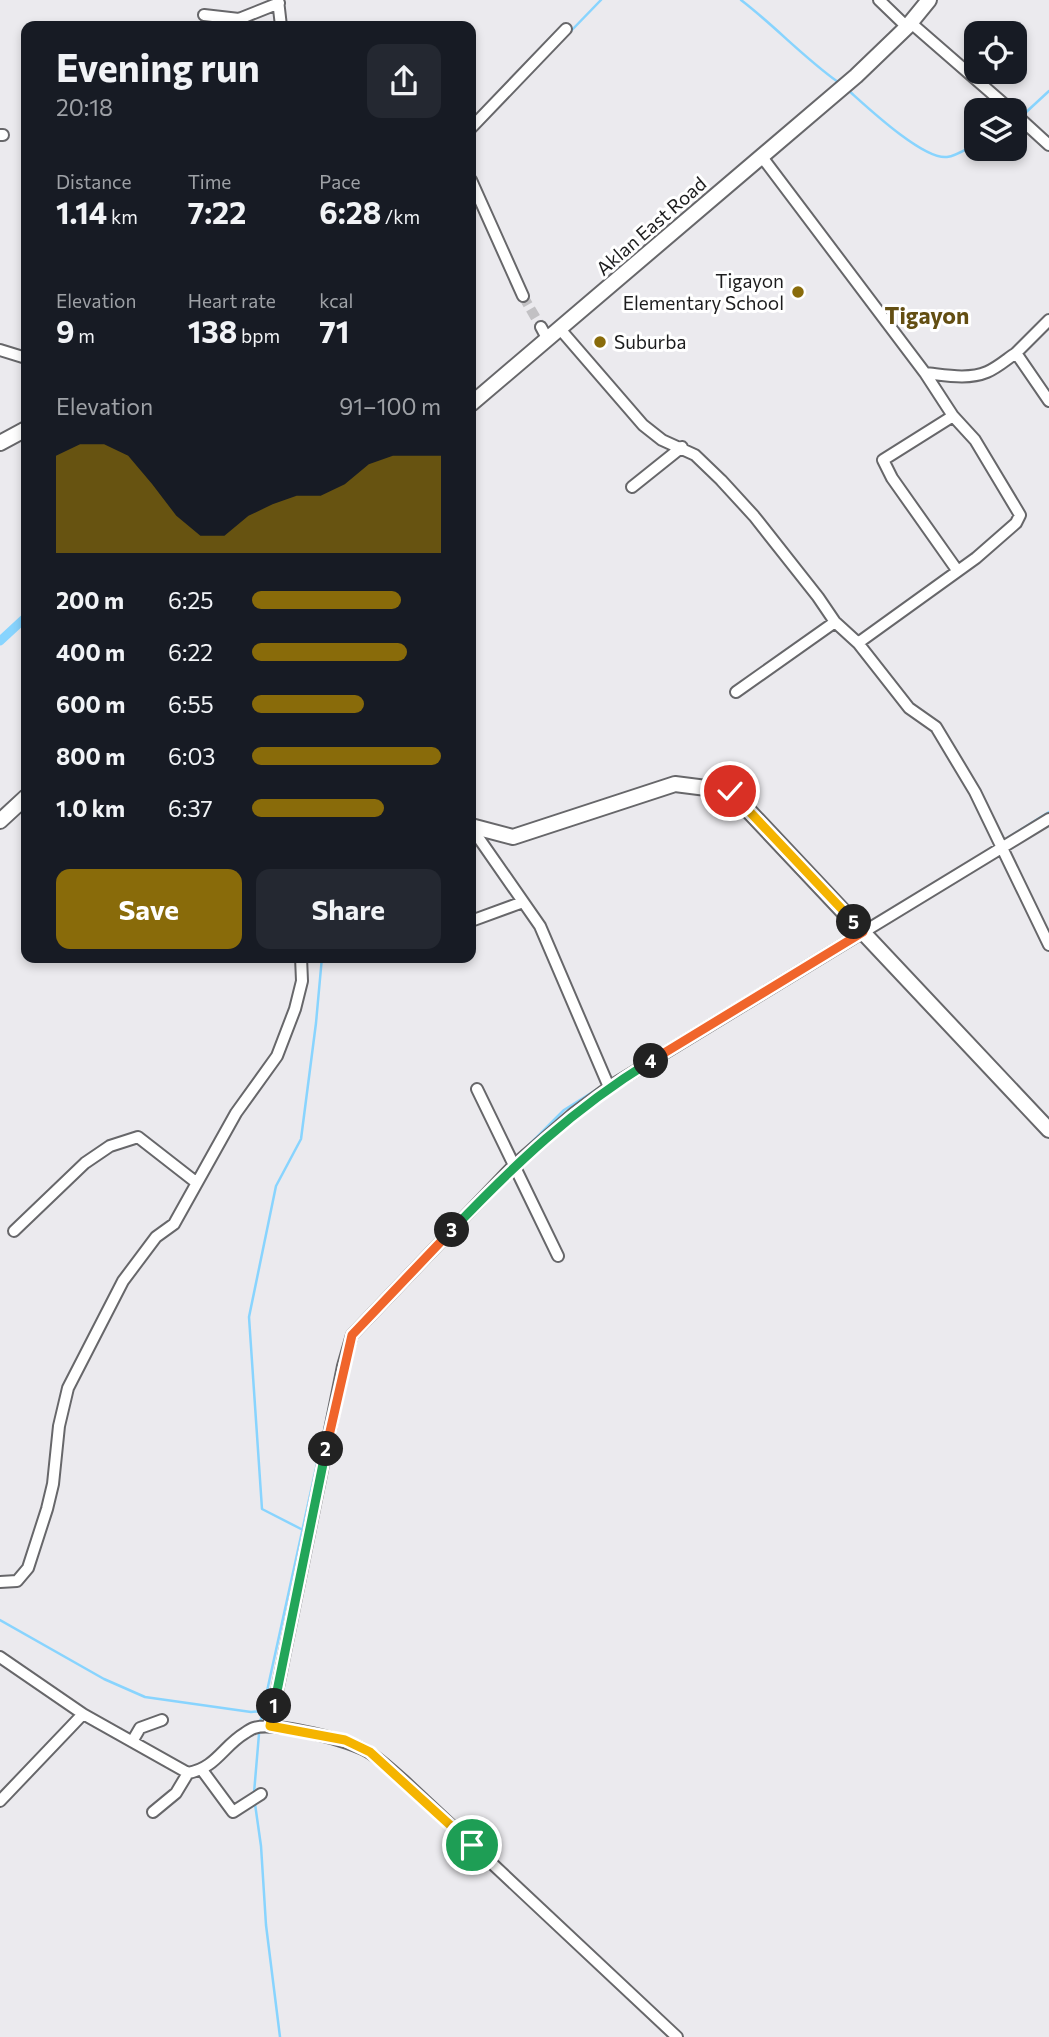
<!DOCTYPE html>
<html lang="en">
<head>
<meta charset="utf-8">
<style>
	body { margin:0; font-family:Commissioner,sans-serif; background:#242831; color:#f1f3f6; height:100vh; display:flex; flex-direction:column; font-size:26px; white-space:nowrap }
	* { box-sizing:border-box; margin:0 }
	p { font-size:23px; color:#9ea1a6 }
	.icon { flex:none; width:38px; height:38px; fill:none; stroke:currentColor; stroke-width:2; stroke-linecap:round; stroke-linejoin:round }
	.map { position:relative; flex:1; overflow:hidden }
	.drawer { position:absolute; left:21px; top:21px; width:455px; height:942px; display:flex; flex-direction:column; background:#171b24; border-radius:14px; box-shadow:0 4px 10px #0003 }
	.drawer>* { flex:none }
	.controls { position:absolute; left:964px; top:21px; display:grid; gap:14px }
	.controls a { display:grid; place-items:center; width:63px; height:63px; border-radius:14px; background:#171b24; box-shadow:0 4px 10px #0003; font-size:35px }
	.pin { position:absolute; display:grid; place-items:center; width:60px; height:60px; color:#fff; margin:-30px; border:4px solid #fff; border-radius:50%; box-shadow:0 2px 7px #0007 }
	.km { position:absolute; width:35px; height:35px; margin:-18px; border-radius:50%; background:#222; color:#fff; font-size:19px; line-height:35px; text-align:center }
	.round { display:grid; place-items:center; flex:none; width:74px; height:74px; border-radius:14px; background:#242831 }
	.overview { display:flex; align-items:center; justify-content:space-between; height:119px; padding:0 35px }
	h1 { font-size:38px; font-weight:700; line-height:52px }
	.figures { display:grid; grid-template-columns:repeat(3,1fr); gap:10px; height:119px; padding:7px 35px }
	.figures div { display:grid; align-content:center }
	.figures b { font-size:30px; font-weight:700 }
	.figures small { font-size:19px; font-weight:400 }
	.figures p { font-size:19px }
	.chart { height:196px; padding:14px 35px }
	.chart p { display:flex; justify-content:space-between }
	.chart svg { width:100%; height:126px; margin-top:7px; fill:#896b0a; opacity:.7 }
	.action { display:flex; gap:14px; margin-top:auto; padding:14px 35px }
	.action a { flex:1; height:80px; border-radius:14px; background:#896b0a; color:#fff; font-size:28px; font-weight:700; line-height:80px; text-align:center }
	.action a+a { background:#242831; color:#f1f3f6 }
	ul { padding:0 35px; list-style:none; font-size:23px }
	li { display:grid; grid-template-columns:112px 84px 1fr; align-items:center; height:52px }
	li i { height:18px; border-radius:9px; background:#896b0a }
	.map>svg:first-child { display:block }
</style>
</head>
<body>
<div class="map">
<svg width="1049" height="2037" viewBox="0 0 1049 2037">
	<rect width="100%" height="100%" fill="#ebeaee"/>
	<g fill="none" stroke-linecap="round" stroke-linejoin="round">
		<path stroke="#88d4fe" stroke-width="2.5" d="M741,0C775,26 803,57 838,82
			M569,33L601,0
			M848,90C866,106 923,160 947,157C956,156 968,148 976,144
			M1023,115L1049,91
			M1006,839L1049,812
			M521,1153L564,1110L599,1088
			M303,1530L262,1509L249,1317L276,1186L301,1139L316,1023L322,957
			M0,1620L104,1679L145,1697L251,1712L262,1711
			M260,1723L332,1395
			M254,1793L259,1734
			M255,1804L261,1846L266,1925L280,2037"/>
		<path stroke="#88d4fe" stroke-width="9" d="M0,641L26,617"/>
		<path stroke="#c2c1c4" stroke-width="10" stroke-dasharray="10 5" stroke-linecap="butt" d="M523,296L541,327"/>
		<g stroke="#67676a" stroke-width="14">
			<path id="minor" d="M278,0L281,26
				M879,0L907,27
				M204,15L239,19L279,3
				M911,23L1011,110
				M1015,114L1049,145
				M471,128L566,29
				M0,135H3
				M762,157L925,373L953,416L975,440L1020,515L1016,523L976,558L858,643
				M471,180L523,296
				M541,327L548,340
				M560,329L643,425L662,440L695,455L721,480L754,516L818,597L835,622L858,643L909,708L936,727L975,792L1049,945
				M0,350L26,358
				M1016,353L1049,320
				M925,373C945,375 968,380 987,372C997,368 1007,359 1016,353L1049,401
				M953,416L883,460L892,478L957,570
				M632,487L682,447
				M736,692L835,622
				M471,827L540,926L609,1087
				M471,921L523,902
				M477,1089L558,1256
				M14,1231L85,1163L110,1146L138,1137L197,1183
				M0,1582L17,1581L28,1568L47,1509L53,1484L59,1426L68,1388L123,1281L156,1237L174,1224L236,1113L277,1056L295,1009L302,981L301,957
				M0,1657L83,1714L188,1773C216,1768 223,1746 245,1733C248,1731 251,1729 254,1728C274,1721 353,1741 370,1753C382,1761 393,1771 404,1781L677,2037
				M270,1726L343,1366L352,1335L513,1166L574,1113L609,1087L1049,819
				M133,1740L140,1728L162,1720
				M202,1770L233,1812L261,1794
				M0,1801L83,1714
				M153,1812L176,1793L188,1773"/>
		</g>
		<g stroke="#67676a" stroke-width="18">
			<path id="major" d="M471,404L856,76L907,27L929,0
				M0,443L26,429
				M0,821L26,797
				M471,826L513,837L675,784L730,791L1049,1130"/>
		</g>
		<use href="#minor" stroke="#fff" stroke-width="10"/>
		<use href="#major" stroke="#fff" stroke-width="14"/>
	</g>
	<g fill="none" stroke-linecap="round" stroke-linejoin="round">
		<g stroke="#fff" stroke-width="14">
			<path id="split-1" d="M274,1706L270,1726L345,1740L370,1752L472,1845"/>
		</g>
		<g stroke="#fff" stroke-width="14">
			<path id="split-2" d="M274,1706L326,1449"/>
		</g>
		<g stroke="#fff" stroke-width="14">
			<path id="split-3" d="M326,1449L352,1335L452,1230"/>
		</g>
		<g stroke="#fff" stroke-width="14">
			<path id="split-4" d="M452,1230C515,1164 573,1109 651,1061"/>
		</g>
		<g stroke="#fff" stroke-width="14">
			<path id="split-5" d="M651,1061L863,932L854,922"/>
		</g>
		<g stroke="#fff" stroke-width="14">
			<path id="split-6" d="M730,791L854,922"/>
		</g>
		<use href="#split-1" stroke="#f5b400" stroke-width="9"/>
		<use href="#split-2" stroke="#22a559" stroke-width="9"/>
		<use href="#split-3" stroke="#f0652b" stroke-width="9"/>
		<use href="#split-4" stroke="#22a559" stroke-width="9"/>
		<use href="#split-5" stroke="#f0652b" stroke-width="9"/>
		<use href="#split-6" stroke="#f5b400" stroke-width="9"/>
	</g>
	<g fill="#896b0a" stroke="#fff" stroke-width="2.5">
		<circle cx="798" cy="292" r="7"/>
		<circle cx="600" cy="342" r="7"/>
	</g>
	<g text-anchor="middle" stroke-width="6" stroke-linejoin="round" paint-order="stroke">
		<g font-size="19" fill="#1c1c1d" stroke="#fff">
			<text transform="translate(651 226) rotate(-41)" y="7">Aklan East Road</text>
		</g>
		<g font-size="19" fill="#1c1c1d" stroke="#fff" text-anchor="end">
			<text x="784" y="288">Tigayon<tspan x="784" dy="22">Elementary School</tspan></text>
			<text x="614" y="349" text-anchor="start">Suburba</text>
		</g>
		<g font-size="23" font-weight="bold" fill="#634e12" stroke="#fff">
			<text x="927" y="324">Tigayon</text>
		</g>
	</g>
</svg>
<div class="controls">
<a><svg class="icon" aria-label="locate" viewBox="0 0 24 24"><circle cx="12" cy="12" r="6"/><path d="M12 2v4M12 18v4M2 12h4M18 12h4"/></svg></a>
<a><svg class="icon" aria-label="layers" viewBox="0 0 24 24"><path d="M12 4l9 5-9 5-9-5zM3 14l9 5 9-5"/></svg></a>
</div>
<div class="pin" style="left:472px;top:1845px;background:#1e9e55"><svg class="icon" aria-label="arrive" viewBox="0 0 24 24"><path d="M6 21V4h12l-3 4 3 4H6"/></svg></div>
<div class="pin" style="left:730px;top:791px;background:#d93025"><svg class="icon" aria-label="check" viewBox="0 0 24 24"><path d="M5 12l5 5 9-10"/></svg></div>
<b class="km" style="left:274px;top:1706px">1</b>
<b class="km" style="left:326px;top:1449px">2</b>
<b class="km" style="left:452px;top:1230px">3</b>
<b class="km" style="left:651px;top:1061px">4</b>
<b class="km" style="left:854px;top:922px">5</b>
<section class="drawer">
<div class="overview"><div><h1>Evening run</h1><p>20:18</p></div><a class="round"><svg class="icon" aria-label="share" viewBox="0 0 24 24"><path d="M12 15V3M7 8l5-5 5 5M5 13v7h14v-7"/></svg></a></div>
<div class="figures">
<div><p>Distance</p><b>1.14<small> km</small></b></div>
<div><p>Time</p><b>7:22</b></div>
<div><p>Pace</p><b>6:28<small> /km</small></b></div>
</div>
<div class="figures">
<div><p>Elevation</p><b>9<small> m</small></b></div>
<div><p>Heart rate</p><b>138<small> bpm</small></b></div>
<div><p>kcal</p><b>71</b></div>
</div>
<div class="chart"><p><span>Elevation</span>91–100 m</p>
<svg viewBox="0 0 160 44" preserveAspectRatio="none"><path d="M0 44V10L10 6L20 6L30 10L40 20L50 31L60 38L70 38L80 31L90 27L100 24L110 24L120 20L130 13L140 10L150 10L160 10V44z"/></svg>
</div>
<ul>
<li><b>200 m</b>6:25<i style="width:79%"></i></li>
<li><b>400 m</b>6:22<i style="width:82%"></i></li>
<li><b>600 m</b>6:55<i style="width:59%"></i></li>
<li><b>800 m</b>6:03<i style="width:100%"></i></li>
<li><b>1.0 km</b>6:37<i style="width:70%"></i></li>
</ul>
<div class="action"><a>Save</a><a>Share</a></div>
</section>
</div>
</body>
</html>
